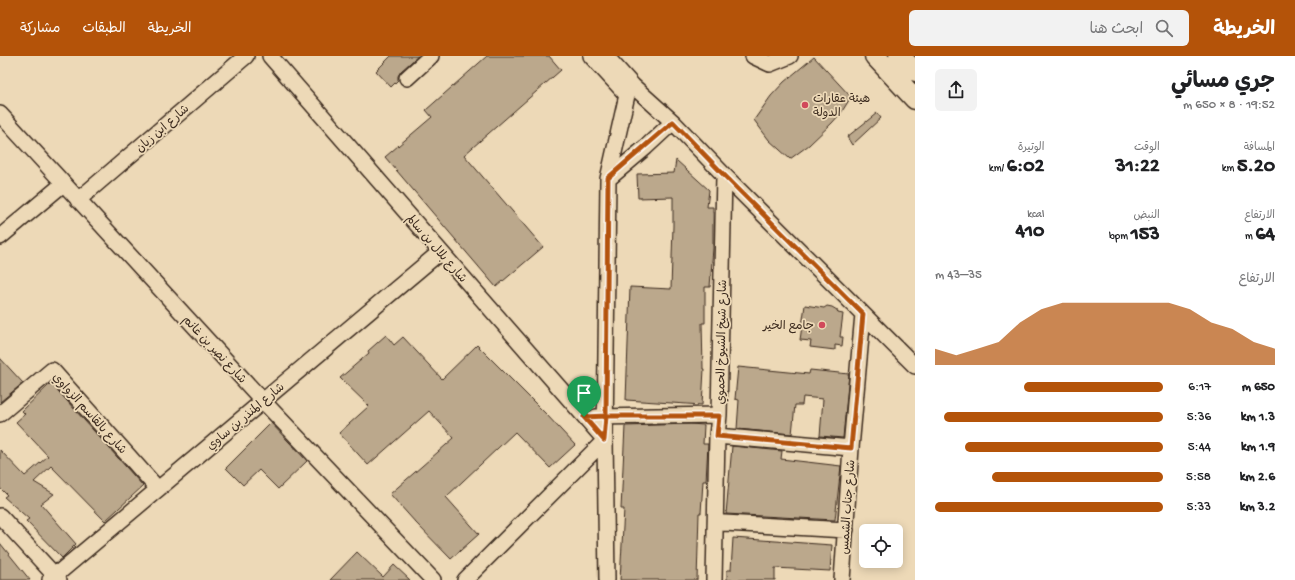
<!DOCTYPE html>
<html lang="ar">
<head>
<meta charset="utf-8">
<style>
	body { margin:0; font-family:"Gochi Hand","Playpen Sans Arabic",sans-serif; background:#f2f2f2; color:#202124; direction:rtl; height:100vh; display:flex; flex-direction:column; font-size:15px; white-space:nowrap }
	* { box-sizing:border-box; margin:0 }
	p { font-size:13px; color:#757577 }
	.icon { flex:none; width:22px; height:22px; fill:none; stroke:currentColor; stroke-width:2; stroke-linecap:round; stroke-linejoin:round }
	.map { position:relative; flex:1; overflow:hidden; direction:ltr }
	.details { display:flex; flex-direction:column; background:#fff; width:380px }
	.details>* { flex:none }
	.buttons { position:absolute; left:859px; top:468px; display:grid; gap:8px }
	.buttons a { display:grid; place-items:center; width:44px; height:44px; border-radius:6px; background:#fff; box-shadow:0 2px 10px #0003; font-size:20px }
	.pin { position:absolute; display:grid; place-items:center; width:34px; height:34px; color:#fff; margin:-41px -17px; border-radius:50% 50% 50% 0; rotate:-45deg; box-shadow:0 0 4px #0007 }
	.pin .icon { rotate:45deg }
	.round { display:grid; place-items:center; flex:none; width:42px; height:42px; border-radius:6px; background:#f2f2f2 }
	.overview { display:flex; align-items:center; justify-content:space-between; height:68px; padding:0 20px }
	h1 { font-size:22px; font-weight:700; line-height:30px }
	.stats { display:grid; grid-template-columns:repeat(3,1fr); gap:6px; height:68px; padding:4px 20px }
	.stats div { display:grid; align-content:center }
	.stats b { font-size:20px; font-weight:700 }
	.stats small { font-size:11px; font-weight:400 }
	.stats p { font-size:11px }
	.chart { height:112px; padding:8px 20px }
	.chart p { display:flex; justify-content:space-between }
	.chart svg { width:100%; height:72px; margin-top:4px; fill:#b45309; opacity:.7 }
	ul { padding:0 20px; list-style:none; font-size:13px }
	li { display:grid; grid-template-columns:64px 48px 1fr; align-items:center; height:30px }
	li i { height:10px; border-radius:5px; background:#b45309 }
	header { display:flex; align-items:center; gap:24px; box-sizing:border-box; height:56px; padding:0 20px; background:#b45309; color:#fff }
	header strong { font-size:19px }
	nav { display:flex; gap:22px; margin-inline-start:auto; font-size:14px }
	.search { width:280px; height:36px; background:#f2f2f2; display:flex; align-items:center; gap:10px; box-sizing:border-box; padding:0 14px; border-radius:6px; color:#757577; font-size:15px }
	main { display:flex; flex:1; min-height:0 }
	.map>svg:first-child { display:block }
</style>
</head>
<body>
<header>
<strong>الخريطة</strong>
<div class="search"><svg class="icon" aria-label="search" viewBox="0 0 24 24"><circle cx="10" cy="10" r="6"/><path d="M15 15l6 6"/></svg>ابحث هنا</div>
<nav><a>الخريطة</a><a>الطبقات</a><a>مشاركة</a></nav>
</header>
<main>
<section class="details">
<div class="overview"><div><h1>جري مسائي</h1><p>19:52 · 8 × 650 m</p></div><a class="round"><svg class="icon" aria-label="share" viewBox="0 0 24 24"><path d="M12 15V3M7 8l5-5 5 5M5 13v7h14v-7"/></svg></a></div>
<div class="stats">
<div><p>المسافة</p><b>5.20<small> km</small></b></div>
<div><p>الوقت</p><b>31:22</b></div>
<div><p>الوتيرة</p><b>6:02<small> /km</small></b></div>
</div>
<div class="stats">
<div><p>الارتفاع</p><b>64<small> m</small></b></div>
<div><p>النبض</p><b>153<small> bpm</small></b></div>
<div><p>kcal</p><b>410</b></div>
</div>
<div class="chart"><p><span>الارتفاع</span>35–43 m</p>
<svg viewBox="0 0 160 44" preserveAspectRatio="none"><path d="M0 44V34L10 38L20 34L30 30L40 18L50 10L60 6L70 6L80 6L90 6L100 6L110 6L120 10L130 18L140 22L150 30L160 34V44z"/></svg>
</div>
<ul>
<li><b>650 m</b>6:17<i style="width:61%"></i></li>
<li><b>1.3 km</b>5:36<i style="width:96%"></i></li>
<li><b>1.9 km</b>5:44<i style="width:87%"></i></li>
<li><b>2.6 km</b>5:58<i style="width:75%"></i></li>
<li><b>3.2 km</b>5:33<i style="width:100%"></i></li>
</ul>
</section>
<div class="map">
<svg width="915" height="524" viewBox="0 0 915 524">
	<rect width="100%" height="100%" fill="#edd9b7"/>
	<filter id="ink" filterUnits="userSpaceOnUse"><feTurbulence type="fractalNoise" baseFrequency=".025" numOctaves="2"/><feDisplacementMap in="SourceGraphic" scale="8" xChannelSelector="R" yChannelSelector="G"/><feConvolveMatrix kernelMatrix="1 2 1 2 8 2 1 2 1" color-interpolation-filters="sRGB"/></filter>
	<g filter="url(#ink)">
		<path fill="#bba88c" stroke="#3b2a1e" d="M391,0H418L401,15L398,20V24L391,31L376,15Z
			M487,0H549L561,14L464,99L543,191L496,231L385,101L432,61L426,54Z
			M814,1L851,41L841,57L832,67L809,89L790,103L769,84L754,64L771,40L784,26Z
			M877,57L881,62L852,89L847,81Z
			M676,104L709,134L707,151H713V192L710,231H705V267H702L703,313H704L702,349L626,344L630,231L671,233L673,170V141L638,142L637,118L674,117Z
			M805,249L824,252L827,250L832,251L837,254L838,257L843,258L840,281H843L842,290L835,289V294L810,291L811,285L800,284Z
			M386,279L394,289L403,281L442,323L477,289L546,358L575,389L550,412L515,376L446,441L479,478L451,503L416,467L390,438L454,382L429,355L368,409L339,377L369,350L340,322L369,297L368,295Z
			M0,302L23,327L0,346Z
			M738,311L809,318L810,314L849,318L843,382L820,380L823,343L803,341L802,349H795L792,378L737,373L739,344L735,343Z
			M51,327L143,430L105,465L51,410L34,426L54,438L41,448L76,488L62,502L26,465L29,463L4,441L7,439L0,432V394L25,420L48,400L16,366L25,358L22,355Z
			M271,367L307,405L278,433L259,414L243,429L226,412Z
			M690,368L704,369L703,388H708L706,425H703L701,457H699L697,524H620L624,453H621L625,370Z
			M732,390L782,395L781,403L841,410L835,464L726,458Z
			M733,482L832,489L830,515L775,512V524H727V514H731Z
			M0,487L30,524H0Z
			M357,496L383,521L394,509L410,524H330Z"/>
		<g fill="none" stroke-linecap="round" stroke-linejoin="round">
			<g stroke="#3b2a1e" stroke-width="18">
				<path id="minor" d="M270,0L605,384L465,524
					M591,0L625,37
					M606,0L633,30L673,66L724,119L915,310
					M753,0L770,8L790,0
					M407,22L431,0
					M0,58L263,345L433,524
					M608,123L646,91L673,66
					M78,144L246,0
					M0,181L63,128
					M0,358L52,314L158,433
					M596,361L719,359
					M717,380L851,392
					M0,460L59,524
					M716,468L724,467L846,474
					M50,524L440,196
					M607,524L605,384L608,123L627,39L633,30
					M714,524L717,380L719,359L724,119
					M842,524L851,392L863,258"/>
			</g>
			<g stroke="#3b2a1e" stroke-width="23">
				<path id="major" d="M875,0L915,43
					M899,0L915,15"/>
			</g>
			<use href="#minor" stroke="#edd9b7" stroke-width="15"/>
			<use href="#major" stroke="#edd9b7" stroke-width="20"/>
		</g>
	</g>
	<g fill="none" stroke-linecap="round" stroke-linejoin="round" filter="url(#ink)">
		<g stroke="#fff" stroke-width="8">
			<path id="route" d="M584,361L604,384L606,360H719L717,380L851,392L863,258L724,119L673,66L608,122L606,360L584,361"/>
		</g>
		<use href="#route" stroke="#b45309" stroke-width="5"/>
	</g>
	<g fill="#d1495b" stroke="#edd9b7" stroke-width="1.5">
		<circle cx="805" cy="49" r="4"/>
		<circle cx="822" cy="269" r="4"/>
	</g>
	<g text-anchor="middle" stroke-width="3.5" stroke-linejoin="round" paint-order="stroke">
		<g font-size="12" fill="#3b2a1e" stroke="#edd9b7" text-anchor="start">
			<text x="813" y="46">هيئة عقارات<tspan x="813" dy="14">الدولة</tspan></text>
			<text x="814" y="273" text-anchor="end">جامع الخير</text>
		</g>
		<g font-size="12" fill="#3b2a1e" stroke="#edd9b7">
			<text transform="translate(162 72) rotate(-41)" y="4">شارع ابن زيان</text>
			<text transform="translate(437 192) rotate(49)" y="4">شارع بلال بن سالم</text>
			<text transform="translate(721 286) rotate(-89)" y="4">شارع شيخ الشيوخ الحموي</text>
			<text transform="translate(215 293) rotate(47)" y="4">شارع نصر بن غانم</text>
			<text transform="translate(90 357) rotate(48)" y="4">شارع بالقاسم الزواوي</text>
			<text transform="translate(245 360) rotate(-40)" y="4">شارع المنذر بن ساوي</text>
			<text transform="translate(847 451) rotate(-86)" y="4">شارع جناب الشمس</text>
		</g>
	</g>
</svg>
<div class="buttons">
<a><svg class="icon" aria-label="locate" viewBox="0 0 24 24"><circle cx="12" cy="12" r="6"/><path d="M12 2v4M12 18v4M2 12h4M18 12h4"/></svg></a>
</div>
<div class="pin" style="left:584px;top:361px;background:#1e9e55"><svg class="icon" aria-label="arrive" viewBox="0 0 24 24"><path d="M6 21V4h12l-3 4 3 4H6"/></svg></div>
</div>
</main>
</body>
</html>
